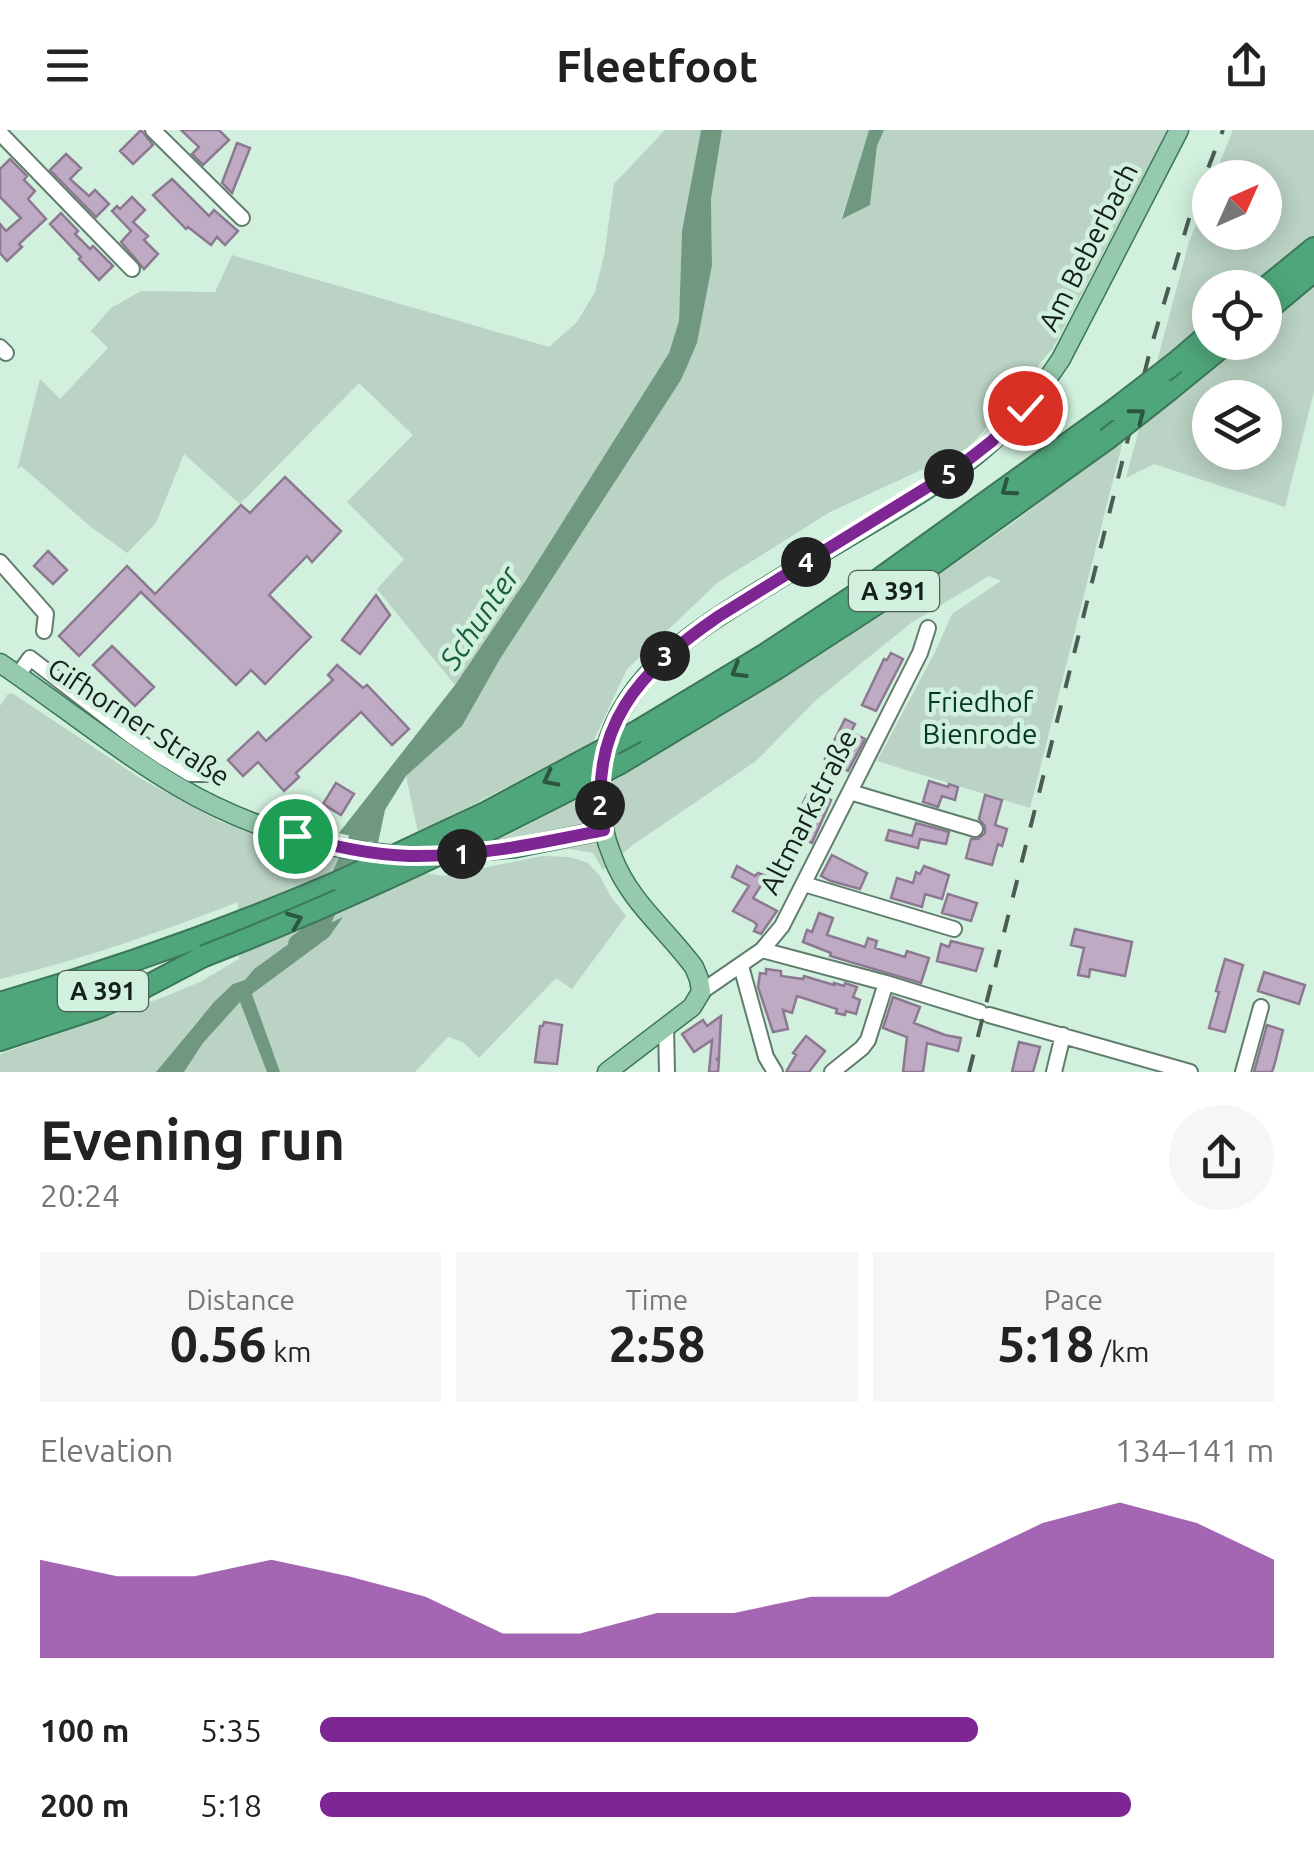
<!DOCTYPE html>
<html lang="en">
<head>
<meta charset="utf-8">
<style>
	body { margin:0; font-family:Ubuntu,sans-serif; background:#f6f6f6; color:#222; height:100vh; display:flex; flex-direction:column; font-size:38px; white-space:nowrap }
	* { box-sizing:border-box; margin:0 }
	p { font-size:32px; color:#767676 }
	.icon { flex:none; width:55px; height:55px; fill:none; stroke:currentColor; stroke-width:2; stroke-linecap:round; stroke-linejoin:round }
	.map { position:relative; height:942px; overflow:hidden }
	.drawer { display:flex; flex-direction:column; background:#fff; flex:1 }
	.drawer>* { flex:none }
	.needle { width:65px; rotate:45deg }
	.buttons { position:absolute; left:1192px; top:30px; display:grid; gap:20px }
	.buttons a { display:grid; place-items:center; width:90px; height:90px; border-radius:50%; background:#fff; box-shadow:0 5px 25px #0003; font-size:50px }
	.pin { position:absolute; display:grid; place-items:center; width:85px; height:85px; color:#fff; margin:-42px; border:5px solid #fff; border-radius:50%; box-shadow:0 2px 10px #0007 }
	.km { position:absolute; width:50px; height:50px; margin:-25px; border-radius:50%; background:#222; color:#fff; font-size:28px; line-height:50px; text-align:center }
	.round { display:grid; place-items:center; flex:none; width:105px; height:105px; border-radius:52px; background:#f6f6f6 }
	.headline { display:flex; align-items:center; justify-content:space-between; height:170px; padding:0 40px }
	h1 { font-size:55px; font-weight:700; line-height:75px }
	.metrics { display:grid; grid-template-columns:repeat(3,1fr); gap:15px; height:170px; padding:10px 40px }
	.metrics div { display:grid; align-content:center; border-radius:0px; background:#f6f6f6; text-align:center }
	.metrics b { font-size:50px; font-weight:700 }
	.metrics small { font-size:28px; font-weight:400 }
	.metrics p { font-size:28px }
	.chart { height:280px; padding:20px 40px }
	.chart p { display:flex; justify-content:space-between }
	.chart svg { width:100%; height:180px; margin-top:10px; fill:#7e2694; opacity:.7 }
	ul { padding:0 40px; list-style:none; font-size:32px }
	li { display:grid; grid-template-columns:160px 120px 1fr; align-items:center; height:75px }
	li i { height:25px; border-radius:12px; background:#7e2694 }
	header { display:flex; justify-content:space-between; align-items:center; height:130px; padding:0 40px; background:#fff; font-size:45px; font-weight:700 }
	.map>svg:first-child { display:block }
</style>
</head>
<body>
<header><svg class="icon" aria-label="menu" viewBox="0 0 24 24"><path d="M4 6h16M4 12h16M4 18h16"/></svg>Fleetfoot<svg class="icon" aria-label="share" viewBox="0 0 24 24"><path d="M12 15V3M7 8l5-5 5 5M5 13v7h14v-7"/></svg></header>
<div class="map">
<svg width="1314" height="942" viewBox="0 0 1314 942">
	<rect width="100%" height="100%" fill="#d1f0dd"/>
	<path fill="#bad3c4" fill-rule="evenodd" d="M665,0H701L682,101L679,191L669,223L526,450L455,555L377,459L404,429L347,372L413,305L359,253L240,374L184,324L156,393L127,423L91,397L21,336L17,340L40,249L60,269L108,218L91,201L111,178L141,161L215,162L232,125L549,217L577,192L595,162L604,126L614,54Z
		M722,0H869L842,87L870,75L877,16L884,0H1168L1053,218L969,318L830,382L717,453L627,539L593,612L418,703L406,646L462,596L500,529L681,250L712,135L711,69Z
		M1233,0H1314V262L1285,377L1154,334L1126,348L1189,112L1210,59V102H1265V48L1214,47ZM1210,158H1265V212H1210ZM1210,268H1265V322H1210Z
		M1124,307L1030,678L877,631L936,520L952,484L1001,451L989,446L911,493L816,570L756,631L634,714L603,740L593,723L570,719L456,732L623,646L780,549L918,459L1013,393Z
		M12,563L143,650L219,691L290,716L346,730L444,746L542,726L570,727L588,733L600,746L611,767L626,786L572,859L556,848L479,928L463,912L448,907L415,942H184L203,913L240,871L261,926L252,864L329,807L341,788L294,810L254,839L245,850L199,889L156,942H0V924L164,867L200,852L239,829L238,772C160,802 81,830 0,849V576L7,565Z"/>
	<path fill="#709881" d="M701,0H722L711,69L712,135L697,213L681,250L500,529L462,596L406,646L385,680L378,713L339,703L455,555L526,450L669,223L679,191L682,101Z
		M869,0H884L877,16L870,75L842,89Z
		M343,787L329,807L252,864L280,942H267L240,872L203,913L184,942H156L214,872L233,854L245,850L254,839L294,810Z"/>
	<g fill="none" stroke-linecap="round" stroke-linejoin="round">
		<path stroke="#709881" stroke-width="20" d="M298,814L317,800L370,684"/>
	</g>
	<path fill="#beaac3" stroke="#8c7991" stroke-width="2.5" d="M141,0L153,15L133,34L120,21Z
		M181,0H219L229,10L203,35L192,24L199,17Z
		M237,13L250,18L232,63L222,53Z
		M66,24L81,38L70,49L89,66L95,60L109,74L96,87L50,40Z
		M10,29L27,46L24,50L35,61L28,69L46,89L19,114L22,117L7,131L0,123V94L6,101L21,88L0,67V39Z
		M172,49L209,86L214,80L238,101L225,115L217,107L211,115L188,97L186,99L153,65Z
		M132,67L145,80L133,92L148,106L144,110L158,124L144,139L121,112L131,101L112,81L117,76L120,79Z
		M61,83L78,101L75,104L90,119L93,116L113,136L99,150L79,129L81,127L50,94Z
		M285,347L341,401L312,432L307,426L269,465L311,507L265,554L251,540L236,555L141,462L79,526L59,506L127,436L155,464L241,375L250,383Z
		M48,421L67,440L53,454L34,436Z
		M376,465L390,485L360,524L342,510Z
		M112,516L154,557L135,576L93,535Z
		M891,523L903,529L876,581L862,575L884,529L887,530Z
		M337,535L363,558L367,555L409,599L392,615L361,582L296,643L299,647L284,661L258,632L243,646L228,630L258,602L266,611L333,550L328,545Z
		M845,589L855,594L851,602L865,609L848,641L825,629Z
		M929,651L948,657L949,654L958,657L955,670L942,666L938,677L923,672Z
		M336,653L354,664L341,685L323,674Z
		M807,665L818,671L821,665L831,670L812,713L795,704L807,680L801,677Z
		M985,665L1002,670L995,695L1007,699L1002,716L998,714L992,735L966,728L971,709H978L985,703V696L979,689Z
		M916,693L949,702L946,714L920,709L918,718L886,710L889,700L912,706Z
		M832,725L867,743L860,759L831,751L821,746Z
		M737,736L755,746L758,743L767,746L753,768L777,781L761,804L754,801L757,795L754,792L733,781L749,756L732,747Z
		M924,736L949,745L942,769L925,764L922,777L891,768L897,748L913,753L916,742L920,744Z
		M948,764L977,773L971,791L942,783Z
		M819,783L833,788L827,805L865,817L868,808L877,811L875,818L905,827L907,821L929,828L921,853L830,826L831,823L803,812L807,800L812,802Z
		M1075,799L1132,812L1125,846L1090,839L1089,847L1078,845L1084,818L1071,815Z
		M951,811L983,819L976,841L937,831L941,814L949,817Z
		M1225,829L1243,835L1225,902L1209,898L1219,862L1216,861Z
		M766,839L781,841V846L803,849L804,846L834,855V853L844,856L845,853L857,857L853,867L860,870L856,884L846,881L845,885L836,883L837,879L797,866L792,883L783,880L788,899L773,902L758,857L760,843L766,844Z
		M1264,842L1305,855L1299,874L1258,861Z
		M893,867L920,877L914,893L945,905L961,908L958,921L927,913L923,942H903L907,907L883,898Z
		M721,886L719,927L716,930L719,929L718,942H709L712,910L694,922L682,904L703,890L707,896Z
		M544,892L562,895L557,934L535,932L540,896H543Z
		M1267,895L1283,900L1275,933L1272,942H1254Z
		M806,906L825,921L809,942H786L796,925L793,923Z
		M1019,912L1040,917L1033,942H1012Z"/>
	<g fill="none" stroke-linecap="round" stroke-linejoin="round">
		<g stroke="#617d6c" stroke-width="18">
			<path id="minor" d="M153,0L242,88
				M0,3L132,139
				M0,217L6,223
				M0,432L46,484L44,501
				M18,545L30,528L131,606L162,627L190,644H211
				M850,662L975,699
				M804,754L954,799
				M762,820L886,853L980,882
				M741,836L766,927L775,942
				M701,862L762,820L782,796L920,523L928,498
				M989,885L1190,942
				M666,897L667,942
				M832,942L862,918L868,910L886,853
				M1054,942L1063,905
				M1243,942L1261,877"/>
		</g>
		<g stroke="#3b7758" stroke-width="21">
			<path id="major" d="M0,533C59,573 115,619 177,656C243,695 319,719 395,725
				M441,725L516,718L604,700
				M607,942L692,877L701,862L699,849L694,837C667,800 630,772 613,728C602,702 598,674 601,646C610,544 705,495 782,447C845,408 911,373 970,330C1007,302 1036,267 1061,229L1179,0"/>
		</g>
		<g stroke="#3b7758" stroke-width="24">
			<path id="highway" d="M1265,158L1314,118
				M1265,182L1314,141
				M1175,233L1210,203
				M1168,261L1228,212
				M636,602L764,525L875,452L1114,280
				M619,634L776,539L887,467L1107,309
				M0,873C116,839 229,799 340,751
				M0,892L122,854
				M0,910L97,878L145,857L204,826"/>
		</g>
		<use href="#minor" stroke="#fff" stroke-width="14"/>
		<use href="#major" stroke="#95caaf" stroke-width="18"/>
		<use href="#highway" stroke="#4fa67a" stroke-width="20"/>
		<path stroke="#4b5c51" stroke-width="4" stroke-dasharray="18 18" stroke-linecap="butt" d="M969,942L1151,217L1191,82L1223,0"/>
		<g stroke="#3b7758" stroke-width="24" stroke-linecap="butt">
			<path id="highway-bridge" d="M1114,280L1175,233
				M1107,309L1168,261
				M340,751L487,682L636,602
				M204,826C348,770 483,706 619,634"/>
		</g>
		<use href="#highway-bridge" stroke="#4fa67a" stroke-width="20"/>
	</g>
	<defs><path id="oneway-chevron" d="M-2-3.5L2.5 0L-2 3.5" fill="none" stroke-width="1.6" stroke-linecap="round" stroke-linejoin="round" transform="scale(2.5)"/></defs>
	<g stroke="#2c5640">
		<use href="#oneway-chevron" transform="translate(1138 285) rotate(-38)"/>
		<use href="#oneway-chevron" transform="translate(1008 359) rotate(144)"/>
		<use href="#oneway-chevron" transform="translate(738 541) rotate(149)"/>
		<use href="#oneway-chevron" transform="translate(550 649) rotate(153)"/>
		<use href="#oneway-chevron" transform="translate(295 790) rotate(-22)"/>
	</g>
	<g fill="none" stroke-linecap="round" stroke-linejoin="round">
		<g stroke="#fff" stroke-width="20">
			<path id="route" d="M295,706C333,716 371,725 410,726C476,727 540,713 604,700C586,598 640,540 719,486L955,340L992,311L1025,278"/>
		</g>
		<use href="#route" stroke="#7e2694" stroke-width="12"/>
	</g>
	<g text-anchor="middle" stroke-width="9" stroke-linejoin="round" paint-order="stroke">
		<g fill="#d1f0dd" stroke="#4d5e54" stroke-width="2.5">
			<rect x="849" y="441" width="90" height="40" rx="8"/>
			<rect x="58" y="841" width="90" height="40" rx="8"/>
		</g>
		<g font-size="25" font-weight="bold" fill="#152019">
			<text x="894" y="470">A 391</text>
			<text x="103" y="870">A 391</text>
		</g>
		<g font-size="28" fill="#152019" stroke="#d1f0dd">
			<text transform="translate(1088 117) rotate(-63)" y="10">Am Beberbach</text>
			<text transform="translate(139 592) rotate(33)" y="10">Gifhorner Straße</text>
			<text transform="translate(808 682) rotate(-63)" y="10">Altmarkstraße</text>
		</g>
		<g font-size="28" fill="#003821" stroke="#d1f0dd">
			<text x="980" y="582">Friedhof<tspan x="980" dy="32">Bienrode</tspan></text>
		</g>
		<g font-size="30" font-style="italic" fill="#195e3e" stroke="#d1f0dd">
			<text transform="translate(480 488) rotate(-56)" y="10">Schunter</text>
		</g>
	</g>
</svg>
<div class="buttons">
<a><svg class="needle" viewBox="-14 -14 28 28"><path d="M0-13l5 13h-10z" fill="#e53935"/><path d="M0 13l5-13h-10z" fill="#767676"/></svg></a>
<a><svg class="icon" aria-label="locate" viewBox="0 0 24 24"><circle cx="12" cy="12" r="6"/><path d="M12 2v4M12 18v4M2 12h4M18 12h4"/></svg></a>
<a><svg class="icon" aria-label="layers" viewBox="0 0 24 24"><path d="M12 4l9 5-9 5-9-5zM3 14l9 5 9-5"/></svg></a>
</div>
<div class="pin" style="left:295px;top:706px;background:#1e9e55"><svg class="icon" aria-label="arrive" viewBox="0 0 24 24"><path d="M6 21V4h12l-3 4 3 4H6"/></svg></div>
<div class="pin" style="left:1025px;top:278px;background:#d93025"><svg class="icon" aria-label="check" viewBox="0 0 24 24"><path d="M5 12l5 5 9-10"/></svg></div>
<b class="km" style="left:462px;top:724px">1</b>
<b class="km" style="left:600px;top:675px">2</b>
<b class="km" style="left:665px;top:526px">3</b>
<b class="km" style="left:806px;top:432px">4</b>
<b class="km" style="left:949px;top:344px">5</b>
</div>
<section class="drawer">
<div class="headline"><div><h1>Evening run</h1><p>20:24</p></div><a class="round"><svg class="icon" aria-label="share" viewBox="0 0 24 24"><path d="M12 15V3M7 8l5-5 5 5M5 13v7h14v-7"/></svg></a></div>
<div class="metrics">
<div><p>Distance</p><b>0.56<small> km</small></b></div>
<div><p>Time</p><b>2:58</b></div>
<div><p>Pace</p><b>5:18<small> /km</small></b></div>
</div>
<div class="chart"><p><span>Elevation</span>134–141 m</p>
<svg viewBox="0 0 160 44" preserveAspectRatio="none"><path d="M0 44V20L10 24L20 24L30 20L40 24L50 29L60 38L70 38L80 33L90 33L100 29L110 29L120 20L130 11L140 6L150 11L160 20V44z"/></svg>
</div>
<ul>
<li><b>100 m</b>5:35<i style="width:69%"></i></li>
<li><b>200 m</b>5:18<i style="width:85%"></i></li>
</ul>
</section>
</body>
</html>
